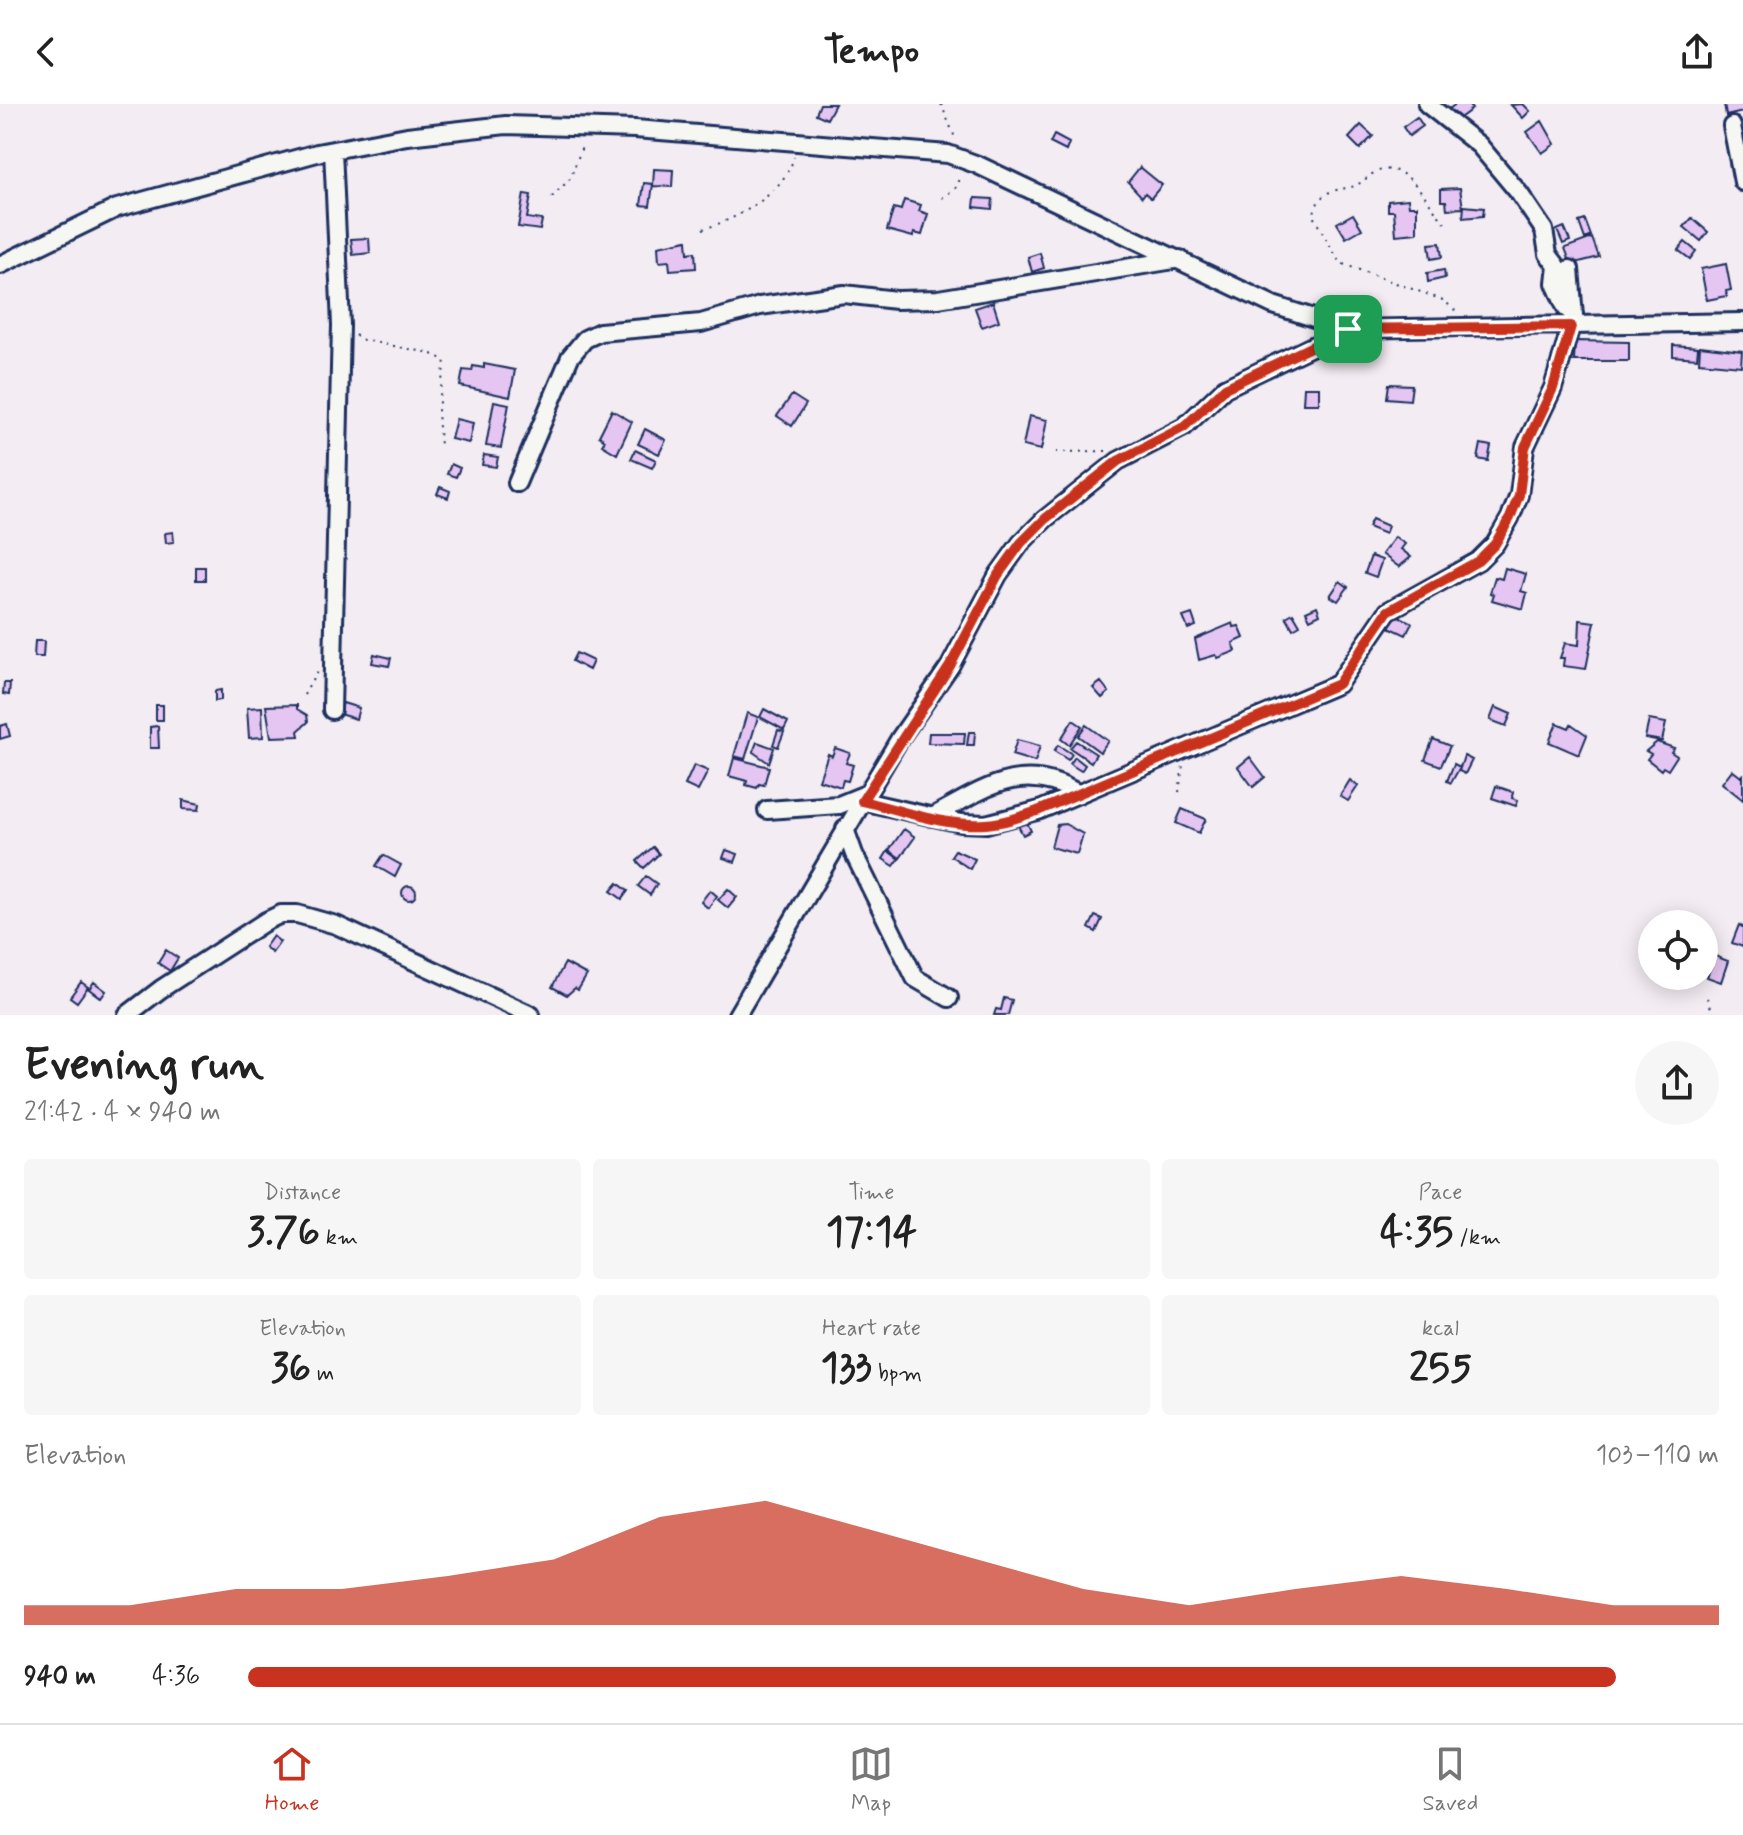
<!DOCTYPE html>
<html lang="en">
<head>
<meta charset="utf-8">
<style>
	body { margin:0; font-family:Mynerve,sans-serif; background:#f6f6f6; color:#222; height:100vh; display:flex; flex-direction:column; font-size:30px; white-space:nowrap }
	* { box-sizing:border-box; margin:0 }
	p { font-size:26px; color:#767676 }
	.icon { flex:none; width:44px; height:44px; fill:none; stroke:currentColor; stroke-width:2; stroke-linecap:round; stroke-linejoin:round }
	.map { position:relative; height:911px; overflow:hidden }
	.drawer { display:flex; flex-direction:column; background:#fff; flex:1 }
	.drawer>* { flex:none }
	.controls { position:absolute; left:1638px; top:806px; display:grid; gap:16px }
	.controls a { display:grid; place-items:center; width:80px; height:80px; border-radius:50%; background:#fff; box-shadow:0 4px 20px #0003; font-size:40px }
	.pin { position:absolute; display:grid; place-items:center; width:68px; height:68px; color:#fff; margin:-34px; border-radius:16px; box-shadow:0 4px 12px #0006 }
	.round { display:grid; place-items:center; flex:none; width:84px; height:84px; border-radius:42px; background:#f6f6f6 }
	.summary { display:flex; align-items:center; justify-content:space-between; height:136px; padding:0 24px }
	h1 { font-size:44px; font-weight:700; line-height:60px }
	.stats { display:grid; grid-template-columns:repeat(3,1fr); gap:12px; height:136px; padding:8px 24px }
	.stats div { display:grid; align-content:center; border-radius:8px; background:#f6f6f6; text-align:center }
	.stats b { font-size:40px; font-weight:700 }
	.stats small { font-size:22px; font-weight:400 }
	.stats p { font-size:22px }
	.chart { height:224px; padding:16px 24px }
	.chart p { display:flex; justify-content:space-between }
	.chart svg { width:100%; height:144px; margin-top:8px; fill:#c8321e; opacity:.7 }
	ul { padding:0 24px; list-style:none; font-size:26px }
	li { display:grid; grid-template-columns:128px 96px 1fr; align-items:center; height:60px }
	li i { height:20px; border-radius:10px; background:#c8321e }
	header { display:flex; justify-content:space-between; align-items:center; height:104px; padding:0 24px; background:#fff; font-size:36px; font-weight:700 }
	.tabs { display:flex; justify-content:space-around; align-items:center; height:112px; border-top:2px solid #e0e0e0; background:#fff; font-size:22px; color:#767676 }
	.tabs a { display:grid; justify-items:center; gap:4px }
	.tabs .current { color:#c8321e }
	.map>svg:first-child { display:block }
</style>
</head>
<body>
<header><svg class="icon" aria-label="back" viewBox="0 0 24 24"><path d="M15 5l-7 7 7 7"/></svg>Tempo<svg class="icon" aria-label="share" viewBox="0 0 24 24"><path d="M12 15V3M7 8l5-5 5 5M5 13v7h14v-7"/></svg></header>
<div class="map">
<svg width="1743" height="911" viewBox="0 0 1743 911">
	<rect width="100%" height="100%" fill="#f3ecf2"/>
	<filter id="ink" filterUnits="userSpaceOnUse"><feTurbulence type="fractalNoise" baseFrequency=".0125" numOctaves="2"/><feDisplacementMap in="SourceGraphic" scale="16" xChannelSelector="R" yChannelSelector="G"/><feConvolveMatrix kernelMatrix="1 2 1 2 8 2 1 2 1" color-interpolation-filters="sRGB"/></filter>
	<g filter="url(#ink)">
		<path fill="#e5c5f2" stroke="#1b2f5e" stroke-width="2" d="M820,0H835L827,15L816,10Z
			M1456,0H1468L1472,5L1457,16L1449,5Z
			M1523,0L1530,7L1523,14L1511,1Z
			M1724,0H1743V8L1726,12Z
			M1417,13L1423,22L1409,32L1403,23Z
			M1542,17L1555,40L1542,49L1527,28Z
			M1361,21L1373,32L1360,45L1349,34Z
			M1054,31L1069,39L1066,47L1050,39Z
			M1140,63L1162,81L1151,94L1145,89L1142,93L1128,78Z
			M654,65L673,66L672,83L653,82Z
			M644,79L653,80L650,102L641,101Z
			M1460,84L1463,104L1447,105L1446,97H1441V85Z
			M524,90L531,91L527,114L542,116L540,126L518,123Z
			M975,94L993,95L992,105L974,103Z
			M1408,95L1409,102H1417V129L1396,131L1394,107H1388V97Z
			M904,96L921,101L919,107L928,110L922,131L914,129L913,133L887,126L894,104L901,106Z
			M1464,102L1484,104L1483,112L1463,114Z
			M1353,110L1362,125L1346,134L1337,119Z
			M1692,114L1708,128L1701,137L1684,123Z
			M1585,116L1591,132L1585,135L1579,118Z
			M1564,123L1570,137L1563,140L1557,126Z
			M369,134L370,149L353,151L351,135Z
			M1592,134L1599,153L1571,160L1565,144Z
			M687,136L688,149L695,148L696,164L670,166L669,157L659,158L658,142Z
			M1685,138L1696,147L1690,155L1678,146Z
			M1440,139L1442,153L1431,155L1429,140Z
			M1040,149L1044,164L1032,168L1028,153Z
			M1726,160L1731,186L1726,187L1727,192L1707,196L1701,165Z
			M1444,166L1445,174L1428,178L1427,169Z
			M993,198L999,217L982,223L975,204Z
			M1575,237L1629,238V257H1574Z
			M1673,241L1698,243L1697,254L1673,252Z
			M1700,242L1742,247L1741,262L1699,258Z
			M484,260L515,266L510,293L460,282L463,266L472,267L473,262L484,264Z
			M1389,280L1412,281L1410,296L1387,294Z
			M1304,283H1319V300H1303Z
			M792,291L806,300L792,322L777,312Z
			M494,297L509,300L501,344L486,342Z
			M612,306L632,318L617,350L602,341L605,336L599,332Z
			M1029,312L1047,316L1041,346L1023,342Z
			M456,315L473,319L469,339L451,335Z
			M645,325L666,336L659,350L638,340Z
			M1481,340L1491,342L1488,357L1478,355Z
			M635,346L656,356L652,364L631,355Z
			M484,351L498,353L496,363L482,361Z
			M451,360L460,364L456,373L447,370Z
			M440,383L450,387L448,394L437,390Z
			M1372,415L1388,422L1385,430L1368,423Z
			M173,428L174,438L166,439L165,429Z
			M1395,433L1405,440L1401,445L1411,453L1399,463L1382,450Z
			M1371,452L1382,456L1376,473L1365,469Z
			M196,463H205V476H196Z
			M1505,464L1526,470L1521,487L1527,489L1523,505L1492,496L1494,490L1490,489L1495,473L1502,475Z
			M1340,477L1348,483L1338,497L1330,492Z
			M1317,502L1320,510L1310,515L1306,507Z
			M1293,509L1300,521L1293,525L1286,513Z
			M1192,510L1196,522L1188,525L1183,513Z
			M1395,510L1412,519L1406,531L1389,523Z
			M1580,516L1595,518L1586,565L1563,562L1564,554H1560L1565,539L1579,541Z
			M1233,519L1234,523L1239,522L1244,534L1233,539L1236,547L1218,554L1216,551L1199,556L1195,535Z
			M35,537H44L43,553H34Z
			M576,549L593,557L589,566L572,557Z
			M374,550L391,554L389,562L372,559Z
			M1101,578L1109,588L1102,594L1093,584Z
			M4,579H10L9,591L3,590Z
			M221,586V596L215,597V587Z
			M343,599L359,604L356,615L339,610Z
			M156,601H163V616H156Z
			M297,601V605L307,611L308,618L298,627L299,632L271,633L266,602Z
			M262,603L263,633L249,634L247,604Z
			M1495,603L1511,610L1506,622L1490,616Z
			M764,605L788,618L784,626L760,613Z
			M747,609L758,613L745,655L734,652Z
			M1073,616L1082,622L1069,641L1061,635Z
			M1649,616L1666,619L1662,637L1645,634Z
			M1557,619L1569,624L1571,620L1587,631L1579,651L1549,638Z
			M7,620L10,632L0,635V622Z
			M1086,621L1108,637L1100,648L1078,632Z
			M158,622L159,644H150V623Z
			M778,626L784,628L778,643L773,641Z
			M969,628H975L974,641H967Z
			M929,629H965L964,640L928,639Z
			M1433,635L1450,642L1441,662L1425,656Z
			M1017,636L1040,642L1035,658L1012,651Z
			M1076,637L1096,650L1091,658L1070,644Z
			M757,638L774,644L769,659L753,648Z
			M1657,638L1674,644L1671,648L1677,652L1668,666L1663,663L1661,666L1647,655L1651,650L1646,647Z
			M1058,641L1072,650L1068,656L1054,647Z
			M835,644L850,649L846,659L853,661L848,677L843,676L841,683L819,676L828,650L832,652Z
			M1464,652L1472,656L1465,670L1459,667Z
			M1075,653L1085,661L1081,667L1070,660Z
			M1250,653L1265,673L1253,683L1238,663Z
			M734,654L769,663L764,681L759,680L757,684L746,681L747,677L729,672Z
			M1454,660L1460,663L1451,679L1447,677Z
			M694,661L708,667L698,687L685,681Z
			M1732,666L1741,673L1743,671V696L1722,679Z
			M1350,676L1358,682L1348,697L1340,692Z
			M1496,682L1513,688L1512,694L1518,696L1516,702L1492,694Z
			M183,696L200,700L199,706L183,705Z
			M1182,705L1206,715L1199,729L1176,719Z
			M1024,712L1031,727L1023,731L1015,716Z
			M1065,720L1083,730L1077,750L1051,743L1057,721Z
			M904,725L915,733L900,754L889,746Z
			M653,743L659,750L644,764L637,757Z
			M726,746L738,750L735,758L723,754Z
			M955,746L975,755L970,765L951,752Z
			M888,747L899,755L894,762L883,755Z
			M383,751L401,761L395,773L376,762Z
			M646,772L657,780L650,791L638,782Z
			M618,779L628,787L622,795L611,787Z
			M402 789a7 7 0 1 1 14 0a7 7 0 1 1-14 0Z
			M728,785L737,793L728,804L718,796Z
			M710,786L717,792L708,804L701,798Z
			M1095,812L1102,815L1096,828L1089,824Z
			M1739,821L1743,823V843L1732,839Z
			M273,832L280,838L272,849L265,843Z
			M166,846L178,854L170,867L158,859Z
			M1715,852L1728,857L1721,878L1707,873Z
			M565,859L587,871L578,886L575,884L567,891L552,883Z
			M81,878L88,883L77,898L70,893Z
			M94,878L106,887L101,894L89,885Z
			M1004,894L1012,896L1008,911H994L996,905L1001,906Z"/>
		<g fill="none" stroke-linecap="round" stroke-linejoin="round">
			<g stroke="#1b2f5e" stroke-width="22">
				<path id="street" d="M1427,0L1479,41L1519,89L1544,126L1548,150L1557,162L1555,179L1566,204L1574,210
					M1732,22L1743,78
					M0,161L117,104L317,49L407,32L506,21L635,25L948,50L978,61L1273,201L1348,225L1743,218
					M1570,165L1574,213
					M517,379L570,253L585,235L600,228L701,219L760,202L844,190L896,196L938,195L1180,155
					M332,606L341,221L333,46
					M862,697L961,719L986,720L1040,706L1338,580L1388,507L1478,457L1495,440L1510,414L1519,391L1525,343L1553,284L1571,222
					M767,706L839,701L866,690
					M932,713C982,686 1022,655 1079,690
					M845,725L854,750L915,874L949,894
					M127,911L161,885L266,817L281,810H297L336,821L531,911
					M737,911L900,634L950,562L998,471L1021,439L1045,415L1118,357L1184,323L1225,284L1348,225"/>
			</g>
			<path stroke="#1b2f5e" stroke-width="2" stroke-dasharray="2 6" stroke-linecap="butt" d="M941,0L956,36
				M552,93L570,75L583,40
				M942,94L957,83L961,71
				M1445,119C1428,101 1407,52 1374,69C1365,74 1360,82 1347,84C1327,87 1319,90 1313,112L1340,159L1443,196L1456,207
				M703,125C737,115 783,91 794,53
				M355,231L363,236L430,249L445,256L438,305L440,344
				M1056,348L1107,347
				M304,591L318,566
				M1179,688L1183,661
				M1707,894L1714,911"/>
			<use href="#street" stroke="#f6f6f2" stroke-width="16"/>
		</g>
	</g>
	<g fill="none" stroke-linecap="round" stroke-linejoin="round" filter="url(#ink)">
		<g stroke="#fff" stroke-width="16">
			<path id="route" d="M1571,222L1553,284L1525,343L1519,391L1510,414L1495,440L1478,457L1388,507L1338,580L1040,706C1023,712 1004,719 986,720C946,723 901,706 862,697L950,562L998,471L1021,439L1045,415L1118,357L1184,323L1225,284L1348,225Z"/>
		</g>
		<use href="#route" stroke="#c8321e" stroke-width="10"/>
	</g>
</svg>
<div class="controls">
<a><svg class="icon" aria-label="locate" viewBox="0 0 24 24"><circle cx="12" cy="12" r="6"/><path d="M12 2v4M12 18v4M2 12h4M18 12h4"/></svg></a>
</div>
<div class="pin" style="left:1348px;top:225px;background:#1e9e55"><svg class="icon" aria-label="arrive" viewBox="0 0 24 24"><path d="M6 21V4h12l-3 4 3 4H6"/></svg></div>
</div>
<section class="drawer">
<div class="summary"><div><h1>Evening run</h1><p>21:42 · 4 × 940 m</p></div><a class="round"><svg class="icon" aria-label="share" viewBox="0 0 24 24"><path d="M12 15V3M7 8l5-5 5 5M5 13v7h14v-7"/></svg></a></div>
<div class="stats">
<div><p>Distance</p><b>3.76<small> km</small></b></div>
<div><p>Time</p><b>17:14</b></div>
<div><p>Pace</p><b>4:35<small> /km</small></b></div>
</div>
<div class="stats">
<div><p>Elevation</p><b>36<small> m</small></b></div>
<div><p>Heart rate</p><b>133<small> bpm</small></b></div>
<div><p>kcal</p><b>255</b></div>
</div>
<div class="chart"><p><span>Elevation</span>103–110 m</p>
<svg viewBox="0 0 160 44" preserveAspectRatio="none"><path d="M0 44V38L10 38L20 33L30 33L40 29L50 24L60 11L70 6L80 15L90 24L100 33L110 38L120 33L130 29L140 33L150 38L160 38V44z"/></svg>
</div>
<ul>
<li><b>940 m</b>4:36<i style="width:93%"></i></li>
</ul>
</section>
<nav class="tabs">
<a class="current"><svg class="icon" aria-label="home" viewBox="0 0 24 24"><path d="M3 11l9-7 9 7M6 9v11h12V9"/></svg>Home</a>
<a><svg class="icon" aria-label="map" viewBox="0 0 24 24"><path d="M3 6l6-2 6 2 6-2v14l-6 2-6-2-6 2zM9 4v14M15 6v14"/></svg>Map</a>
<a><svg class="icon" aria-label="saved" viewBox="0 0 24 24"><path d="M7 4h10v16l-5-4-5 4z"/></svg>Saved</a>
</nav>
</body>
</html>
